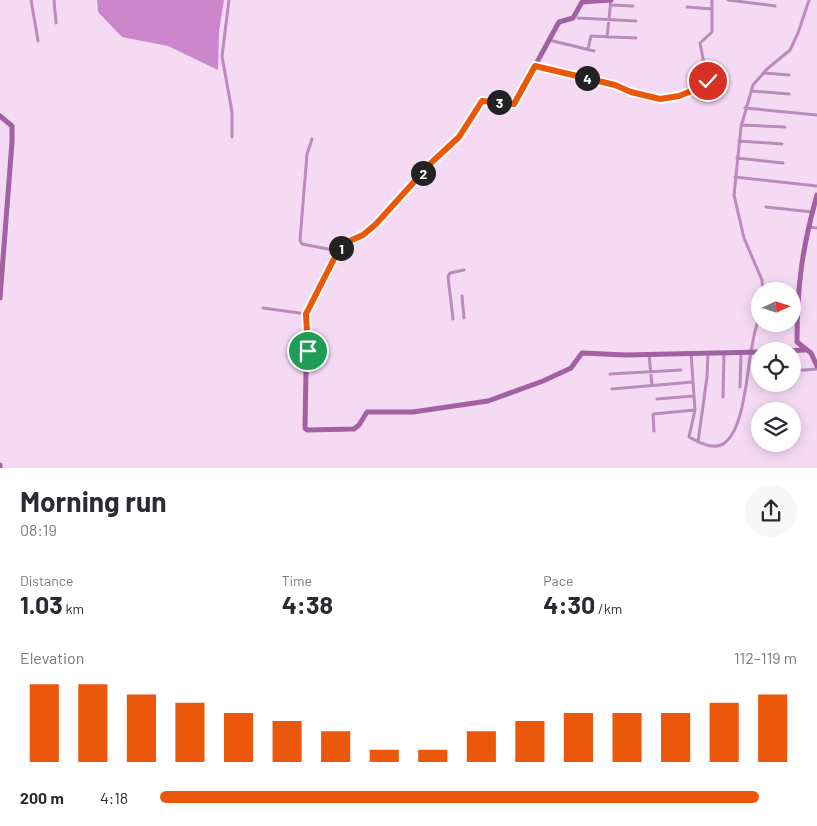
<!DOCTYPE html>
<html lang="en">
<head>
<meta charset="utf-8">
<style>
	body { margin:0; font-family:Barlow,sans-serif; background:#f7f7f7; color:#2b2b33; height:100vh; display:flex; flex-direction:column; font-size:19px; white-space:nowrap }
	* { box-sizing:border-box; margin:0 }
	p { font-size:16px; color:#7c7c81 }
	.icon { flex:none; width:28px; height:28px; fill:none; stroke:currentColor; stroke-width:2; stroke-linecap:round; stroke-linejoin:round }
	.map { position:relative; height:468px; overflow:hidden }
	.sheet { display:flex; flex-direction:column; background:#fff; flex:1 }
	.sheet>* { flex:none }
	.needle { width:32px; rotate:87deg }
	.fabs { position:absolute; left:751px; top:282px; display:grid; gap:10px }
	.fabs a { display:grid; place-items:center; width:50px; height:50px; border-radius:50%; background:#fff; box-shadow:0 2px 12px #0003; font-size:25px }
	.pin { position:absolute; display:grid; place-items:center; width:42px; height:42px; color:#fff; margin:-21px; border:2px solid #fff; border-radius:50%; box-shadow:0 1px 5px #0007 }
	.km { position:absolute; width:25px; height:25px; margin:-12px; border-radius:50%; background:#222; color:#fff; font-size:14px; line-height:25px; text-align:center }
	.round { display:grid; place-items:center; flex:none; width:52px; height:52px; border-radius:26px; background:#f7f7f7 }
	.headline { display:flex; align-items:center; justify-content:space-between; height:85px; padding:0 20px }
	h1 { font-size:28px; font-weight:700; line-height:38px }
	.stats { display:grid; grid-template-columns:repeat(3,1fr); gap:8px; height:85px; padding:5px 20px }
	.stats div { display:grid; align-content:center }
	.stats b { font-size:25px; font-weight:700 }
	.stats small { font-size:14px; font-weight:400 }
	.stats p { font-size:14px }
	.chart { height:140px; padding:10px 20px }
	.chart p { display:flex; justify-content:space-between }
	.chart svg { width:100%; height:90px; margin-top:5px; stroke:#ea580c; stroke-width:6 }
	ul { padding:0 20px; list-style:none; font-size:16px }
	li { display:grid; grid-template-columns:80px 60px 1fr; align-items:center; height:38px }
	li i { height:12px; border-radius:6px; background:#ea580c }
	.map>svg:first-child { display:block }
</style>
</head>
<body>
<div class="map">
<svg width="817" height="469" viewBox="0 0 817 469">
	<rect width="100%" height="100%" fill="#f5daf4"/>
	<path fill="#cc86cc" d="M97,0H224L219,31L218,70L168,46L122,37L98,12Z"/>
	<g fill="none" stroke-linecap="round" stroke-linejoin="round">
		<path stroke="#ba8cb9" stroke-width="3" d="M31,0L38,41
			M54,0L56,23
			M229,0L222,56L232,112V137
			M728,0L775,6
			M610,5L633,6
			M687,7L712,9
			M578,18L636,21
			M607,37L611,0
			M549,40L594,51
			M588,49L591,36L636,38
			M536,66L615,85L631,92L659,99L679,96L708,83L700,43L712,32V0
			M764,73L789,75
			M751,91L789,94
			M745,108L817,115
			M741,125L785,127
			M312,139L307,154L300,240L302,244L338,251
			M739,141L782,144
			M737,158L783,163
			M735,177L817,186
			M766,207L812,212
			M809,227L817,228
			M763,291L762,280L744,238L734,195L741,127L753,85L767,69L790,50L798,33L809,0
			M462,296L464,318
			M263,308L307,314
			M453,319L448,277L450,273L464,270
			M691,353L695,410L689,437C698,442 711,449 721,445C744,435 747,372 751,351C753,338 756,326 760,314
			M649,355L652,385
			M792,371L817,369
			M610,374L681,370
			M740,387L741,353
			M612,389L693,382
			M723,397L724,353
			M657,399L694,396
			M654,431L653,414L695,410
			M698,442L707,377L708,353"/>
		<path stroke="#a360a3" stroke-width="5" d="M611,0L582,2L573,18L559,22L514,104L482,101L457,139L432,162L369,231L345,243L336,254L307,314L305,428L307,430L354,429L359,425L367,412H413L488,401L543,381L571,368L582,353L626,355L760,352
			M0,116L12,126V142L0,298
			M817,195C802,248 797,287 797,342L811,353L817,366
			M786,351L805,350
			M0,465V469"/>
	</g>
	<g fill="none" stroke-linecap="round" stroke-linejoin="round">
		<g stroke="#fff" stroke-width="10">
			<path id="route" d="M308,351L306,314L338,251L345,243L363,235L376,224L432,162L459,137L482,101L514,104L535,66L615,85L631,92L660,99L679,96L706,85L708,81"/>
		</g>
		<use href="#route" stroke="#ea580c" stroke-width="6"/>
	</g>
</svg>
<div class="fabs">
<a><svg class="needle" viewBox="-14 -14 28 28"><path d="M0-13l5 13h-10z" fill="#e53935"/><path d="M0 13l5-13h-10z" fill="#7c7c81"/></svg></a>
<a><svg class="icon" aria-label="locate" viewBox="0 0 24 24"><circle cx="12" cy="12" r="6"/><path d="M12 2v4M12 18v4M2 12h4M18 12h4"/></svg></a>
<a><svg class="icon" aria-label="layers" viewBox="0 0 24 24"><path d="M12 4l9 5-9 5-9-5zM3 14l9 5 9-5"/></svg></a>
</div>
<div class="pin" style="left:308px;top:351px;background:#1e9e55"><svg class="icon" aria-label="arrive" viewBox="0 0 24 24"><path d="M6 21V4h12l-3 4 3 4H6"/></svg></div>
<div class="pin" style="left:708px;top:81px;background:#d93025"><svg class="icon" aria-label="check" viewBox="0 0 24 24"><path d="M5 12l5 5 9-10"/></svg></div>
<b class="km" style="left:341px;top:248px">1</b>
<b class="km" style="left:423px;top:173px">2</b>
<b class="km" style="left:499px;top:102px">3</b>
<b class="km" style="left:587px;top:78px">4</b>
</div>
<section class="sheet">
<div class="headline"><div><h1>Morning run</h1><p>08:19</p></div><a class="round"><svg class="icon" aria-label="share" viewBox="0 0 24 24"><path d="M12 15V3M7 8l5-5 5 5M5 13v7h14v-7"/></svg></a></div>
<div class="stats">
<div><p>Distance</p><b>1.03<small> km</small></b></div>
<div><p>Time</p><b>4:38</b></div>
<div><p>Pace</p><b>4:30<small> /km</small></b></div>
</div>
<div class="chart"><p><span>Elevation</span>112–119 m</p>
<svg viewBox="0 0 160 44" preserveAspectRatio="none"><path d="M5 44V6M15 44V6M25 44V11M35 44V15M45 44V20M55 44V24M65 44V29M75 44V38M85 44V38M95 44V29M105 44V24M115 44V20M125 44V20M135 44V20M145 44V15M155 44V11"/></svg>
</div>
<ul>
<li><b>200 m</b>4:18<i style="width:94%"></i></li>
</ul>
</section>
</body>
</html>
